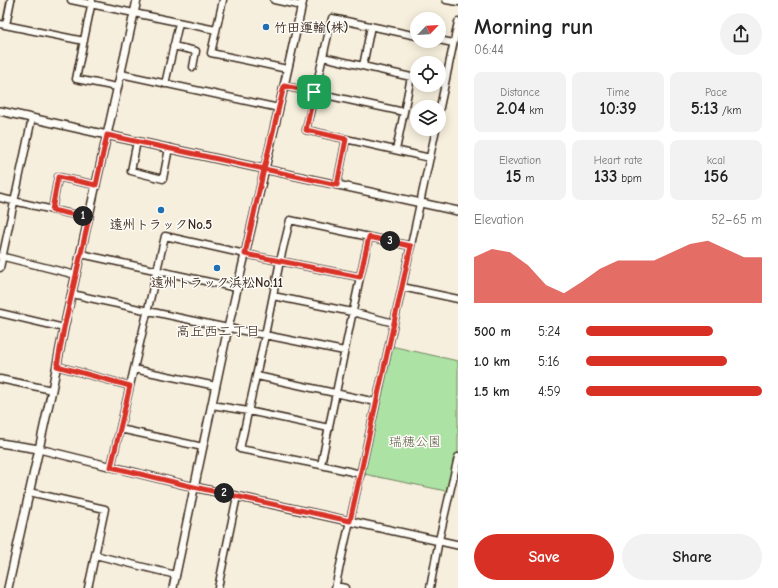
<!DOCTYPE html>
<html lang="en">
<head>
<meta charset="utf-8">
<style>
	body { margin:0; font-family:"Comic Neue","Klee One",sans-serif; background:#f2f2f2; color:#222; height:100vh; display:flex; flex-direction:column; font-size:15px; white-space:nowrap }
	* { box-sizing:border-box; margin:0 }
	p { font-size:13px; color:#767676 }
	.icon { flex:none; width:22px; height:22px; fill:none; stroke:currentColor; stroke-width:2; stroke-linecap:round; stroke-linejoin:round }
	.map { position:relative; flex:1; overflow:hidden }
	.details { display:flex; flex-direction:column; background:#fff; width:320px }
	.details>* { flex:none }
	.needle { width:26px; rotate:65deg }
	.buttons { position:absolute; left:410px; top:12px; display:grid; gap:8px }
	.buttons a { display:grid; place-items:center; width:36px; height:36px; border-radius:50%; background:#fff; box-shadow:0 2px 10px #0003; font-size:20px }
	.pin { position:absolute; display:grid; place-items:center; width:34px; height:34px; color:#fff; margin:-17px; border-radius:8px; box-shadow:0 2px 6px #0006 }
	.km { position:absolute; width:20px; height:20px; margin:-10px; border-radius:50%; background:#222; color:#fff; font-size:11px; line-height:20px; text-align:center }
	.round { display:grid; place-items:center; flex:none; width:42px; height:42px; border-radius:21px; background:#f2f2f2 }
	.head { display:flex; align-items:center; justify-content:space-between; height:68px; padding:0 16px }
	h1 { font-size:22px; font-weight:800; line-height:30px }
	.figures { display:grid; grid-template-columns:repeat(3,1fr); gap:6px; height:68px; padding:4px 16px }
	.figures div { display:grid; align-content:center; border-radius:8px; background:#f2f2f2; text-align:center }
	.figures b { font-size:17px; font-weight:800 }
	.figures small { font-size:11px; font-weight:400 }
	.figures p { font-size:11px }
	.chart { height:112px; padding:8px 16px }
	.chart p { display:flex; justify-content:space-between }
	.chart svg { width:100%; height:72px; margin-top:4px; fill:#d93025; opacity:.7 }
	.cta { display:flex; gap:8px; margin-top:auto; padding:8px 16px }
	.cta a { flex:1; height:46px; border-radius:24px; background:#d93025; color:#fff; font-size:16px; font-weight:800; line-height:46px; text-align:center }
	.cta a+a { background:#f2f2f2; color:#222 }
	ul { padding:0 16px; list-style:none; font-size:13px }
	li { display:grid; grid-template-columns:64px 48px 1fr; align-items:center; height:30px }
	li i { height:10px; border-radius:5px; background:#d93025 }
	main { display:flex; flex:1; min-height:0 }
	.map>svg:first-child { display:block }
</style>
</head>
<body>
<main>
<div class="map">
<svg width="458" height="588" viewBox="0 0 458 588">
	<rect width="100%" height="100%" fill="#f7efdd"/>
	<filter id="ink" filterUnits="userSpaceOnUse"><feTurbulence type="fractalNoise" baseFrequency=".025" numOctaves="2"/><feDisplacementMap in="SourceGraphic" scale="8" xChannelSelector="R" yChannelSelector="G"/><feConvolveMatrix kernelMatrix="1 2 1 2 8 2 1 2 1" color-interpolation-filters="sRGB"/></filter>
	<g filter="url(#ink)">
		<path fill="#ade2a5" stroke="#748662" d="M391,346L458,361V451L450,489L446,491L364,474Z"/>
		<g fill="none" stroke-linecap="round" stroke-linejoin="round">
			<g stroke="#3b2a1e" stroke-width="9">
				<path id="minor" d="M71,0L216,30
					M223,0L211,53L287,69
					M274,0L302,6
					M446,0L458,2
					M92,1L76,79L117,87
					M0,24L84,41
					M6,25L11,0
					M417,36L332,18L306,130L430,158
					M439,40L453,43
					M173,46L196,51L193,67
					M363,66L371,26
					M121,74L279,108
					M165,84L179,23
					M284,86L404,112L411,77L323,57
					M439,112L458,22
					M137,141L131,171L163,179L169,148
					M396,150L404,112
					M337,185L346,139
					M0,198L89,218
					M52,210L58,177L96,185
					M81,254L237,288
					M0,256L76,275
					M0,268L32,118
					M360,277L369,237
					M402,287L458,299
					M72,294C136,308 200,323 265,335L240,449L321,465L360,277L245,254L165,236L111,467
					M273,296L352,312L394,323
					M0,313L64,328
					M344,351L265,335L280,261L290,220L411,246
					M57,366L130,386
					M134,369L216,386
					M257,376L376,402
					M0,379L52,390
					M212,405L248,411L329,428
					M120,429L203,447
					M321,465L361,474
					M29,492L105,509L88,588
					M95,555L176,575
					M336,586L345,588
					M218,588L237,496
					M335,588L402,287L436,129
					M430,588L439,540L458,457"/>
			</g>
			<g stroke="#3b2a1e" stroke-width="10">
				<path id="tertiary" d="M0,111L107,135L458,211
					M0,443L39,449L194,487L458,545
					M8,588L39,449L52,390L64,328L137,0
					M173,588L228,328L284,86L303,0"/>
			</g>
			<use href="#minor" stroke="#fdfcf7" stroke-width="6"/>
			<use href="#tertiary" stroke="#fdfcf7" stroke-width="7"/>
		</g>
	</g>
	<g fill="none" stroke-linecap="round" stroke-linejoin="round" filter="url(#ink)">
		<g stroke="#fff" stroke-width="8">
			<path id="route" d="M314,92L284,86L264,169L107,135L96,185L58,177L52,210L89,218L64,328L57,366L130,386L111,467L194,487L350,521L411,246L369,237L360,277L245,254L264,169L337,185L346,139L306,130L314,92"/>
		</g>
		<use href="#route" stroke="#d93025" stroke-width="5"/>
	</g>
	<g fill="#1f6fb2" stroke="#fdfcf7" stroke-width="1.5">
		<circle cx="266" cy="27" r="4"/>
		<circle cx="161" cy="210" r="4"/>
		<circle cx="217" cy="268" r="4"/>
	</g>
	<g text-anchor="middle" stroke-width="3" stroke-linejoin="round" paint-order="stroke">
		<g font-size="13" font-weight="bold" fill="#3b2a1e" stroke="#fdfcf7">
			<text x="274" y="32" text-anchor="start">竹田運輸(株)</text>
			<text x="161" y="229">遠州トラックNo.5</text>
			<text x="217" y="287">遠州トラック浜松No.11</text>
		</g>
		<g font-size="13" fill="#585840" stroke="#fdfcf7">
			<text x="415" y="446">瑞穂公園</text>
		</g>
		<g font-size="14" fill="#3b2a1e" stroke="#fdfcf7">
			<text x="218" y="336">高丘西二丁目</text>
		</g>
	</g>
</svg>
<div class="buttons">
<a><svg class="needle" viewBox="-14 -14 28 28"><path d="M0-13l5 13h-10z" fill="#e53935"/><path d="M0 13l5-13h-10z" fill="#767676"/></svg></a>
<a><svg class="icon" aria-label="locate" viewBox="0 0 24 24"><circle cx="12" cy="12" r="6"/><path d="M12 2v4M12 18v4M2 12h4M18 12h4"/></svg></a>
<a><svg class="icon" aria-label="layers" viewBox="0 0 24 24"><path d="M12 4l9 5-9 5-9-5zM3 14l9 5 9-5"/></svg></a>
</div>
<div class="pin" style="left:314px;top:92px;background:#1e9e55"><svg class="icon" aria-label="arrive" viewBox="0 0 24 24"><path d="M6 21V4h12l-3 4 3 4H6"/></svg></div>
<b class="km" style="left:83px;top:216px">1</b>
<b class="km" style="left:224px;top:493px">2</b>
<b class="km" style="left:390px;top:241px">3</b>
</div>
<section class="details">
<div class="head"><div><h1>Morning run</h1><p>06:44</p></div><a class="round"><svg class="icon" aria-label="share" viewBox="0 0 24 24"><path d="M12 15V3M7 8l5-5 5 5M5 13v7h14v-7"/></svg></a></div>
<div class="figures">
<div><p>Distance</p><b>2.04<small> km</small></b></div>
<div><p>Time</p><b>10:39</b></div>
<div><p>Pace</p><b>5:13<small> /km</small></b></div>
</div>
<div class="figures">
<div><p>Elevation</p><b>15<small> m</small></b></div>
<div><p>Heart rate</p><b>133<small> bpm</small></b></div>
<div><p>kcal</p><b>156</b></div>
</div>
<div class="chart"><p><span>Elevation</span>52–65 m</p>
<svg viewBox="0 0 160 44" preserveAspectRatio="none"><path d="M0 44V16L10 11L20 13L30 21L40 33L50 38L60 31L70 23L80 18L90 18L100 18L110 13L120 8L130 6L140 11L150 16L160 16V44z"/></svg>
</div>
<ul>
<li><b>500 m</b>5:24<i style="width:72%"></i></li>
<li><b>1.0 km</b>5:16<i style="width:80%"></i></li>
<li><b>1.5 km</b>4:59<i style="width:100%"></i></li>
</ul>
<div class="cta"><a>Save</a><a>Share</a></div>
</section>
</main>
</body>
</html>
